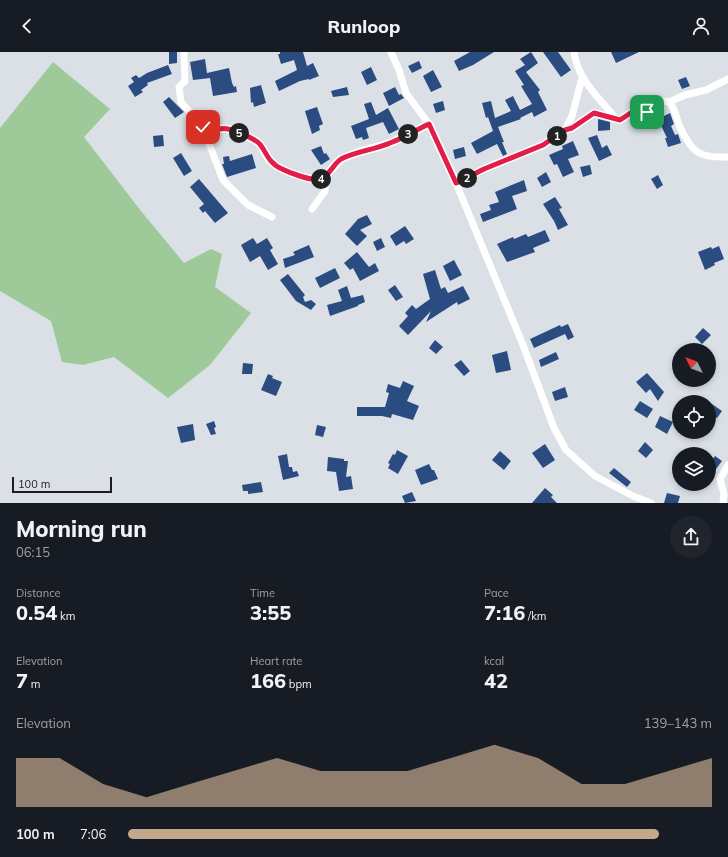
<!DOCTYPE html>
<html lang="en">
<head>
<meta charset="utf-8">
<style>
	body { margin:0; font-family:Mulish,sans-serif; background:#20242c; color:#f1f3f6; height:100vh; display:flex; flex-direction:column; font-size:15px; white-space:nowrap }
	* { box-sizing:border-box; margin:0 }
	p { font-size:13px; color:#9ea1a6 }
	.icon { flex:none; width:22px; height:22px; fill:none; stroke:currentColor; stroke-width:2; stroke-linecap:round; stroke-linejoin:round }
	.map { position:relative; height:451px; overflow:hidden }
	.sheet { display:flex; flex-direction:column; background:#171b24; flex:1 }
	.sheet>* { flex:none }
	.needle { width:26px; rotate:312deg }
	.tools { position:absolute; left:672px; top:291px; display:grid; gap:8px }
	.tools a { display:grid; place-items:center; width:44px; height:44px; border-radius:50%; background:#171b24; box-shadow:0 2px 6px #0003; font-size:20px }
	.scale { position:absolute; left:12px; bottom:10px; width:100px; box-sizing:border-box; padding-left:4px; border:2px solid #1d1e21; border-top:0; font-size:11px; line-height:14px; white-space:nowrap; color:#1d1e21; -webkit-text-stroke:3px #dbe0e7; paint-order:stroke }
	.pin { position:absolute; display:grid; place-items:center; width:34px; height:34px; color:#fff; margin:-17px; border-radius:8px; box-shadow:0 2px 6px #0006 }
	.km { position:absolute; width:20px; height:20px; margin:-10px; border-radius:50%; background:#222; color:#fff; font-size:11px; line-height:20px; text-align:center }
	.round { display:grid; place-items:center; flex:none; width:42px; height:42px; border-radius:21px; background:#20242c }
	.summary { display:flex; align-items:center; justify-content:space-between; height:68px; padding:0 16px }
	h1 { font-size:22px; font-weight:800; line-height:30px }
	.metrics { display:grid; grid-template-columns:repeat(3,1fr); gap:6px; height:68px; padding:4px 16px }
	.metrics div { display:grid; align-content:center }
	.metrics b { font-size:20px; font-weight:800 }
	.metrics small { font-size:11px; font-weight:400 }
	.metrics p { font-size:11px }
	.chart { height:112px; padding:8px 16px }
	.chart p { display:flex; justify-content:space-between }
	.chart svg { width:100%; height:72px; margin-top:4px; fill:#c3a88e; opacity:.7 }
	ul { padding:0 16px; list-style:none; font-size:13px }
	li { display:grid; grid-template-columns:64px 48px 1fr; align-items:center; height:30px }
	li i { height:10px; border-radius:5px; background:#c3a88e }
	header { display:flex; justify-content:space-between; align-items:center; height:52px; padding:0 16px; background:#171b24; font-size:18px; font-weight:800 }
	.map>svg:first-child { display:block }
</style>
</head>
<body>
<header><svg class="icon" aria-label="back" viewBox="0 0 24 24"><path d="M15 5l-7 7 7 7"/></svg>Runloop<svg class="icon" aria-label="person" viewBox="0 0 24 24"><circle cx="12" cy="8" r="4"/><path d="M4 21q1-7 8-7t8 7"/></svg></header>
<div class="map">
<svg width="728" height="451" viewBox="0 0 728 451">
	<rect width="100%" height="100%" fill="#dbe0e7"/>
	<path fill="#9eca9a" d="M53,10L110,57L84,85L141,159L184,211L211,197L222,202L215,235L251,261L210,313L168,346L114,305L83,313L62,310L51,269L0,239V76Z"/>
	<path fill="#2a4c80" d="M169,0H177V11L169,12Z
		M280,0H303L307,14L313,11L319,24L309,28V27L300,29L279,39L275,29L297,18L294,8L281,12L278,2H280Z
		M470,0H494L473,13L459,19L454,9Z
		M531,0L538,11L526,20L540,38L538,40L547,58L534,65L532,60L520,66L521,67L498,75L504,90H502L507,102L503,104L497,92L477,102L471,91L493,79L488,65L486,66L482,51L491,49L495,66L511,59L505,48L513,44L520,58L532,52L521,34L524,33L515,19L525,13L520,7Z
		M543,0H558L571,18L561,25Z
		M611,0H639L616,11Z
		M205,7L207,21L229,16L232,31L234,35L236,34L237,40L213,44L210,26L193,28L190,10Z
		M419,9L422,16L412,21L408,14Z
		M168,13L172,22L147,31L148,33L141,38L143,40L135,45L128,34L134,30L131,26L136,23L139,26L147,21Z
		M371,15L377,28L367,33L361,20Z
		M433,18L442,35L431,40L423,24Z
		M686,25L690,34L682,37L678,28Z
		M261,33L266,51L254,55L253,50L251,51L250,36Z
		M347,35L349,43L333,45L331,39Z
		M395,35L399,43L401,42L404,46L389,54L383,41Z
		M169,45L184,60L175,66L163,50Z
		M443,49L445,58L436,61L433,52Z
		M371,50L376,63L388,56L399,77L389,82L383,70L366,76L369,86L363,88L362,85L356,87L351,74L369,67L364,52Z
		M317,55L323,72L319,74L320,78L312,82L305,59Z
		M670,61L674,72L671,74L675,83L678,82L681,91L668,95L665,86H667L658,67Z
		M598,67L610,70V78L598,79Z
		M163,83L164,94L154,95L153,84Z
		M597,83L602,96L607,93L612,103L599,109L588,86Z
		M573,89L579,103L568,107L574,120L563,125L557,112L554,113L549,103L563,97L562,94Z
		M321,94L324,102L326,101L330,107L321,113L311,98Z
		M464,95L466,104L455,107L453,98Z
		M181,101L192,119L184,124L173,106Z
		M252,102L256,116L227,125L222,112H224L223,105L229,104L230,109Z
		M590,113L592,122L583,125L580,115Z
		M546,120L551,130L542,135L537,126Z
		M658,123L663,133L657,137L651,127Z
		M199,127L228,161L215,171L205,159L203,161L199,156L204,152L190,135Z
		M524,128L527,139L512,144L517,157L483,170L480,162L491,158L489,153L499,150L495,140Z
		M555,145L562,156L559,157L568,173L558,178L554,169L543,152Z
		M367,163L372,172L360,178L367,184L357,194L345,182L358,167Z
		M405,174L414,187L406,192L404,189L396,194L390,184Z
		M545,178L550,189L533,196L535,200L507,210L497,192L513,185L514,187L526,182L528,185Z
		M253,186L257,192L267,186L273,196L270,198L278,212L268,218L260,204L250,210L241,193Z
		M381,186L385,195L377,199L373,190Z
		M309,193L314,205L285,216L283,207L295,203L293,200Z
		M719,194L724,207L714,211L715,213L705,218L698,200L711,195L712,197Z
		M357,200L369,215L375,211L379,219L360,229L353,216L350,218L344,211Z
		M454,208L462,223L450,229L443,214Z
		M335,216L340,226L320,236L315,226Z
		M435,218L441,237L445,235L448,241L463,234L470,247L458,253L457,250L426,270L431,259L408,283L399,274L408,264L405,261L412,253L416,257L430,247L423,222Z
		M288,222L305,243L303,245L305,250L311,248L316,252L311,258L296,249L280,228Z
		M395,233L403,245L396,249L388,238Z
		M347,234L351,246L363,243L365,250L358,253V254L330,264L327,253L342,249L338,238Z
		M568,272L574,285L568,288L565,282L534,296L530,287L560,273L561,275Z
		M703,276L711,283L702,292L695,285Z
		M435,288L443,295L436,302L429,296Z
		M507,299L511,318L496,321L492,303Z
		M556,300L559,307L541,315L539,308Z
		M461,308L470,319L464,324L454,313Z
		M243,311L253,312L252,322H242Z
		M647,321L664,340L658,349L650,337L646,341L636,330Z
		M268,322L273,324L272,326L282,330L276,344L261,338Z
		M403,329L414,334L407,349L419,354L413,368L392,362L391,366L382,364H357V355H385L389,341L386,340L388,332L400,336Z
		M565,335L568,345L555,349L552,340Z
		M640,349L653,357L647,366L634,358Z
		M709,350L722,359L717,366L709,361Z
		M660,364L673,370L667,382L655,375Z
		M214,369L216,375L214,376L216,382L211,383L206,372Z
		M193,372L195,388L181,391L177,375Z
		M317,373L326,375L323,385L315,383Z
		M645,390L653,398L646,406L638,399Z
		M545,392L555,408L543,416L532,401Z
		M397,398L408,404L398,422L388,416L390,412L388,411L393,402L395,403Z
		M500,399L511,409L504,418L492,408Z
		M287,402L289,415H292L293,420L297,419L299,424L283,428L278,404Z
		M715,404L722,409L716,417L709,412Z
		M328,405L344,407V409H348L346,425L351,424L353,437L339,439L336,420L327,419Z
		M429,412L432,418H434L438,427L421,433L415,418Z
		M614,416L631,430L627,435L609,421Z
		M261,430L263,440L248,442V439H243L242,433Z
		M545,436L553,443L551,445L557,451H532Z
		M412,440L416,449L405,451L402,444Z
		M667,441L680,444L678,451H664Z"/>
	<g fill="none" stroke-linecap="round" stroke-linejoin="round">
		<path stroke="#fff" stroke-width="7" d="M184,0L185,29L179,35L181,50L203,75L207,79H215L222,76L229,77L258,90L268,107L273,112L286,119L313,128L320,127L326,124L342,107L360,99L390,91L429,72
			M391,0L399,18L406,41L429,72L456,131L523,293L554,376L566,398L595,424L633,444L651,451
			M574,0C578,28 598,44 615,66
			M669,50C677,59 675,65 680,75C692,101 699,106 728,105
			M203,76L223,128L248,153L272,165
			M565,78L572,64L582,26
			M456,131L484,117L543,93L565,78L572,77L594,61L620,68L632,60H647L663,49L669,50L685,43L706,38L728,27
			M312,157L325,139L326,124
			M723,451L724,442L720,427L728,413"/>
	</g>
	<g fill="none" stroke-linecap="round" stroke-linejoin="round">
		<g stroke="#fff" stroke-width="8">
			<path id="route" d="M203,75C214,83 218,74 228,77C237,79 248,84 256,89C265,93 265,110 282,117C290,121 311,129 319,127C329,125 333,112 341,107C357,99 374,98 390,91C404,86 416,78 429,72L456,131L484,117L543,93L565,78L572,76L594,61L620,68L632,60H647"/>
		</g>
		<use href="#route" stroke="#e11d48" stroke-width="5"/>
	</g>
</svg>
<div class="tools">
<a><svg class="needle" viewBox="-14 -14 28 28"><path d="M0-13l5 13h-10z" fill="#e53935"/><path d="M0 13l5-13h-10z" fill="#9ea1a6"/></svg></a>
<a><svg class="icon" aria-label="locate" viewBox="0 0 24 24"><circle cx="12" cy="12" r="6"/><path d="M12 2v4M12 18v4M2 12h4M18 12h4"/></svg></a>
<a><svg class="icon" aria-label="layers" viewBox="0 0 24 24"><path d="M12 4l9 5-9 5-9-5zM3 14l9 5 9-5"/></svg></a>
</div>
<div class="scale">100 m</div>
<div class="pin" style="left:647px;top:60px;background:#1e9e55"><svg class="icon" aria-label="arrive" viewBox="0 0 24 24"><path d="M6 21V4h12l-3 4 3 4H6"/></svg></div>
<div class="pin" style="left:203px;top:75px;background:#d93025"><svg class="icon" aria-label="check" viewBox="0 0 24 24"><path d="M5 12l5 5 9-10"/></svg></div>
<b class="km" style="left:557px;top:84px">1</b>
<b class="km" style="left:467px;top:126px">2</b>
<b class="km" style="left:408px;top:82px">3</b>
<b class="km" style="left:321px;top:127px">4</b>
<b class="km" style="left:239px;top:81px">5</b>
</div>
<section class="sheet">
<div class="summary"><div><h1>Morning run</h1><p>06:15</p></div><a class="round"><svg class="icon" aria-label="share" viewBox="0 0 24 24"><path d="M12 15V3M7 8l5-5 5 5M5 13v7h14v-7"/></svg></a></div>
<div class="metrics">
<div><p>Distance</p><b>0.54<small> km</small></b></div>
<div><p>Time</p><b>3:55</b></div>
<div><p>Pace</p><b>7:16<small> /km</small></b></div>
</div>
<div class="metrics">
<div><p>Elevation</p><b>7<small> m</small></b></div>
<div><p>Heart rate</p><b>166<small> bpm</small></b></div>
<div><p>kcal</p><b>42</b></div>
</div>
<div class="chart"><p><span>Elevation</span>139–143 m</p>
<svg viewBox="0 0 160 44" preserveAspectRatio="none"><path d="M0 44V14L10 14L20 30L30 38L40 30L50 22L60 14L70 22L80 22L90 22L100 14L110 6L120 14L130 30L140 30L150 22L160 14V44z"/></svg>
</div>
<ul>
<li><b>100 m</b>7:06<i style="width:91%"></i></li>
</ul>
</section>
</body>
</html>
